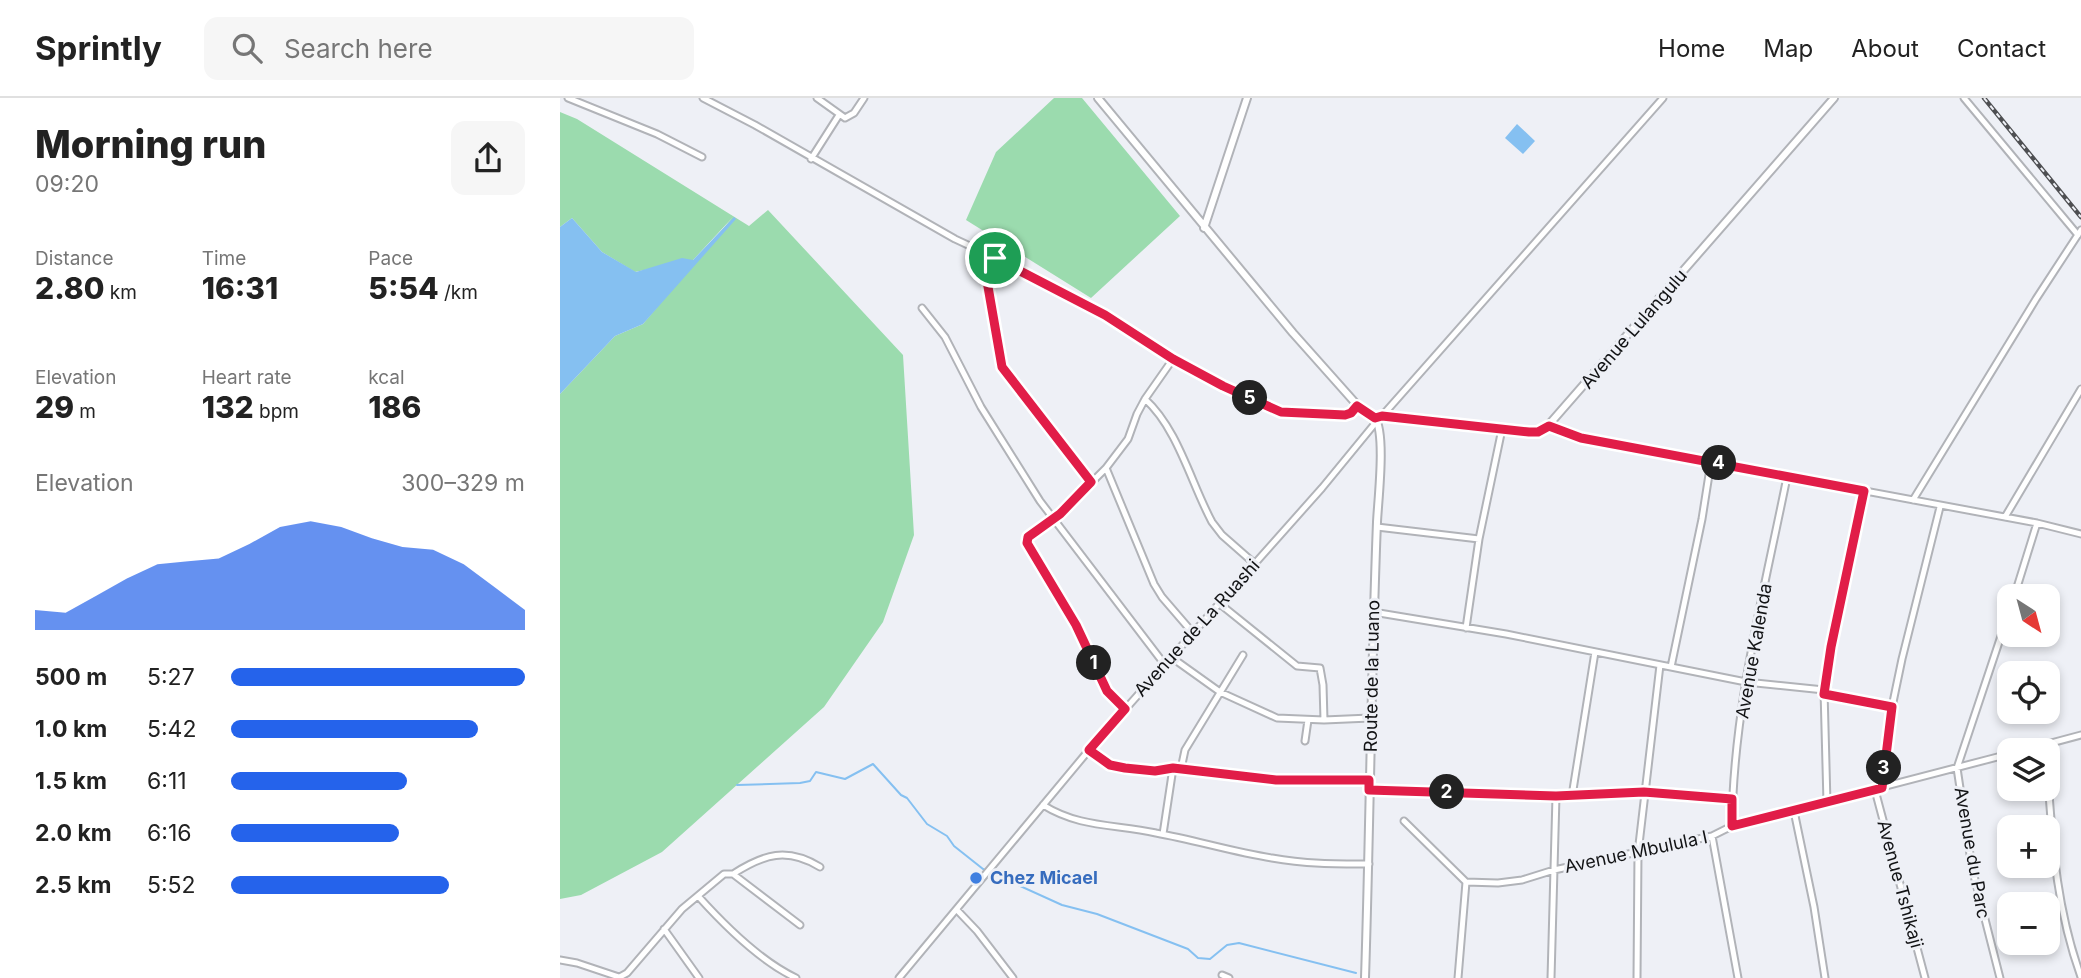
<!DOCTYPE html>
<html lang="en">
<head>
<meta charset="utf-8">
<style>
	body { margin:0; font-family:Inter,sans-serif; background:#f6f6f6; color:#222; height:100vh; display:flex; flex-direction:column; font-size:26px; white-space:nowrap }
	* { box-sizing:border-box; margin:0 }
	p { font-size:23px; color:#767676 }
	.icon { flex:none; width:38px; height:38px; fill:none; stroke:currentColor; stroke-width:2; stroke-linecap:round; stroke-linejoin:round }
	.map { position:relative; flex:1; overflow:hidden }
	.sheet { display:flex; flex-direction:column; background:#fff; width:560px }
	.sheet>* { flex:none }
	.needle { width:46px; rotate:144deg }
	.tools { position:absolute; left:1437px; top:486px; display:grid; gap:14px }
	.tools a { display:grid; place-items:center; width:63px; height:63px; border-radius:14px; background:#fff; box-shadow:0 4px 10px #0003; font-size:35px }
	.pin { position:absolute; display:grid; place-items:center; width:60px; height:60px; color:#fff; margin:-30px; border:4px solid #fff; border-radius:50%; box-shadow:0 2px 7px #0007 }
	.km { position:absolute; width:35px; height:35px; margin:-18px; border-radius:50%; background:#222; color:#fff; font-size:19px; line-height:35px; text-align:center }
	.round { display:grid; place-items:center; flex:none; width:74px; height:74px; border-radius:14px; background:#f6f6f6 }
	.headline { display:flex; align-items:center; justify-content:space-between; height:119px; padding:0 35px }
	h1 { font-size:38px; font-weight:800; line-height:52px }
	.stats { display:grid; grid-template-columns:repeat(3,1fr); gap:10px; height:119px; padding:7px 35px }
	.stats div { display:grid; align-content:center }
	.stats b { font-size:30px; font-weight:800 }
	.stats small { font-size:19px; font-weight:400 }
	.stats p { font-size:19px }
	.chart { height:196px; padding:14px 35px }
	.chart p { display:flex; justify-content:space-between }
	.chart svg { width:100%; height:126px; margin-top:7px; fill:#2563eb; opacity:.7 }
	ul { padding:0 35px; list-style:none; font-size:23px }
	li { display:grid; grid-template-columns:112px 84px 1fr; align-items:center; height:52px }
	li i { height:18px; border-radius:9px; background:#2563eb }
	header { display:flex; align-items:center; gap:42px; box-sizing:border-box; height:98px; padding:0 35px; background:#fff; border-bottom:2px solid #e0e0e0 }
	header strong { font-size:33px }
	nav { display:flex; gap:38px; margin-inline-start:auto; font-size:24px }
	.search { width:490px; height:63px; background:#f6f6f6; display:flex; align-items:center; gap:18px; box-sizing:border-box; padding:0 24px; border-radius:14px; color:#767676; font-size:26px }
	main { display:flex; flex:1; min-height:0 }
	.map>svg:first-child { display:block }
</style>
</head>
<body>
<header>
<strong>Sprintly</strong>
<div class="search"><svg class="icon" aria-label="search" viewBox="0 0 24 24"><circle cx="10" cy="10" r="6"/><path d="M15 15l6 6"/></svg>Search here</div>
<nav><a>Home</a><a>Map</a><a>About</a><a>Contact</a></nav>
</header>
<main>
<section class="sheet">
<div class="headline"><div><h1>Morning run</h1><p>09:20</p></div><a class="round"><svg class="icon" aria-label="share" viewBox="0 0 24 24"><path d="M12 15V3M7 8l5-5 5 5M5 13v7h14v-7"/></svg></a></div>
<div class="stats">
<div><p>Distance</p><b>2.80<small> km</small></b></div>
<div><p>Time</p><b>16:31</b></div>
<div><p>Pace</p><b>5:54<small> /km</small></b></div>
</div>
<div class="stats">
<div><p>Elevation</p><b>29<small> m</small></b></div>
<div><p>Heart rate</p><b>132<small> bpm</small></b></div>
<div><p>kcal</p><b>186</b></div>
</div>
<div class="chart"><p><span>Elevation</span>300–329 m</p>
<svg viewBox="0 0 160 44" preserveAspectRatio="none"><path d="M0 44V37L10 38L20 32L30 26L40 21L50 20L60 19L70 14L80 8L90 6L100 8L110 12L120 15L130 16L140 21L150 29L160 37V44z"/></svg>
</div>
<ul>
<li><b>500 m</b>5:27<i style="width:100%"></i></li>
<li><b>1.0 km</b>5:42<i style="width:84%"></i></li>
<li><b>1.5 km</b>6:11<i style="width:60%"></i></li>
<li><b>2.0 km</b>6:16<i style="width:57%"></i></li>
<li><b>2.5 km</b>5:52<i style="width:74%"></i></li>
</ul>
</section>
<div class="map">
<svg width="1521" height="880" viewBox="0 0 1521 880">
	<rect width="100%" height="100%" fill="#eef0f6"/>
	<path fill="#9bdbae" d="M494,0H522L620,118L531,200L406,122L436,54Z
		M0,14L17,21L189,128L208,112L343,257L354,437L323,524L264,609L102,754L21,797L0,801V296L55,238L83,226L173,119L133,162L75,174L42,154L12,120L0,129Z"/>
	<path fill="#85c0f1" d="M957,26L975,43L963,56L945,40Z
		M174,119L176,121L83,226L55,238L0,296V129L12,120L42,154L76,174L122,160L133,162Z"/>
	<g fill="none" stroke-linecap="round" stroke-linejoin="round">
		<path stroke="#85c0f1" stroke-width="2" d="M177,687L240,685L250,683L256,674L285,681L313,666L341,697L347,700L367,726L387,738L394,748L423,771L502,807L537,816L628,851L638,860L650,861L667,847L679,845L796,875"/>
		<g stroke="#b1b3b8" stroke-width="9">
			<path id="minor" d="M8,0L97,36L142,59
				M143,0L195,27L395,141L470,176L545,217L613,261L663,288L721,314L785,317L791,315L798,308
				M257,0L285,20L294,15L304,0
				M1404,0L1518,137
				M251,61L279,17
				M435,160L427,183L442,269L531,384
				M362,210L385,239L421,309L480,403L605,567
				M585,301C618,331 631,385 652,424L662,437L695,466
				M822,318L1103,0
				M989,328L1021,340L1477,425L1521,436
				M546,370L594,486L602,499L633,535
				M1353,402L1476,201L1521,132
				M1445,419L1521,291
				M817,429L919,441
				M1454,499L1477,425
				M660,506L737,568L760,570L763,587L764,622
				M813,514L946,536L1186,584L1264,592
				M906,530L919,441L942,331
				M611,559L660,594L717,620L764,622L810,620
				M1111,569L1142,421L1151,364
				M1264,596L1332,609
				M565,611L547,593L516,526L467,442L500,416L546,370L568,341L577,316L585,301L613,261
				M745,643L748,622
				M529,652L550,667L565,670L592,673L613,670L716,682H809
				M1461,653L1521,637
				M621,671L625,652L683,557
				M1488,682C1493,752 1497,812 1521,879
				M1322,690L1332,609L1342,561L1380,409
				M809,692L996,698L1085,694L1173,701
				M1315,692L1365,880
				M1012,698L1035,554
				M1267,705L1264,592L1304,393
				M483,707C520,730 555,726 596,735C635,742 673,754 712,760C744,766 776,766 809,766
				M1234,713L1254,809L1265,880
				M844,723L906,784L938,785L962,782L994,772L1152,738L1172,728L1449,656
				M1172,728C1173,611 1204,494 1227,379
				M603,736L613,670
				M1152,738L1178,880
				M173,776C204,756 227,749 260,769
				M138,798C165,828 200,863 236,880
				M397,812L417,833L453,880
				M104,831L139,880
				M0,862L17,865L59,879
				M662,877L669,880
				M58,880L67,875L122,811L164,776H173L240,827
				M339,880L529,652L762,390L817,323
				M898,880L906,784
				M991,880L996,698
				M1077,880L1078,755L1100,567
				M1440,880L1412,770L1397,670L1449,514"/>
		</g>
		<g stroke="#b1b3b8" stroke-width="10">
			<path id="tertiary" d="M538,0L733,235L798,308L815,320
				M644,130L687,0
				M815,320L822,318L969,334L986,330L1274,0
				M805,880C810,728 811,576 817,424C818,402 826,336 815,320"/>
		</g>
		<use href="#minor" stroke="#fff" stroke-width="5"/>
		<use href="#tertiary" stroke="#fff" stroke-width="6"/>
		<g stroke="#4e4f52" stroke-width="4.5">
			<path id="rail" d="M1424,0L1521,119"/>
		</g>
		<use href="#rail" stroke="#eef0f6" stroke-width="2" stroke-dasharray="5" stroke-linecap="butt"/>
	</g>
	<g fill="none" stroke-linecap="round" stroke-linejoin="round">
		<g stroke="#fff" stroke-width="14">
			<path id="route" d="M435,160L545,217L613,261L663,288L721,314L785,317L791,315L797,308L815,320L822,318L969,334H978L989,328L1021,340L1304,393L1271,549L1264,596L1332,609L1322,690L1172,728V701L1084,694L996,698L809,692V682H716L613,670L595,673L565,670L550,667L529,652L565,611L547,593L516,527L467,445L468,439L500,416L531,384L442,269L427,183Z"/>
		</g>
		<use href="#route" stroke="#e11d48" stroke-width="9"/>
	</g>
	<circle fill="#3f7fe0" stroke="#eef0f6" stroke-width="2.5" cx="416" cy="780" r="7"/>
	<g text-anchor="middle" stroke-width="6" stroke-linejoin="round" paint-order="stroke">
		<g font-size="18" fill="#121315" stroke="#eef0f6">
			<text transform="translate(1074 231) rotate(-49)" y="6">Avenue Lulangulu</text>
			<text transform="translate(637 530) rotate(-48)" y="6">Avenue de La Ruashi</text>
			<text transform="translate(1194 553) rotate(-80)" y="6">Avenue Kalenda</text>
			<text transform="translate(812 578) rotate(-89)" y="6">Route de la Luano</text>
			<text transform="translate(1076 754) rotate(-12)" y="6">Avenue Mbulula I</text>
			<text transform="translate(1412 755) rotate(80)" y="6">Avenue du Parc</text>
			<text transform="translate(1340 786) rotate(75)" y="6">Avenue Tshikaji</text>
		</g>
		<g font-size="18" font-weight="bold" fill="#366cbe" stroke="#eef0f6" text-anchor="start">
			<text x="430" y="786">Chez Micael</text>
		</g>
	</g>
</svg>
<div class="tools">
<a><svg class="needle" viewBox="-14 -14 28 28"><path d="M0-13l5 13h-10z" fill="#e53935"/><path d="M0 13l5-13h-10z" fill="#767676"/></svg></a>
<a><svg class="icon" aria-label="locate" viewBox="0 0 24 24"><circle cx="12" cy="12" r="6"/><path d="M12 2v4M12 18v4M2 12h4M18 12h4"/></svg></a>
<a><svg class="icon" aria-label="layers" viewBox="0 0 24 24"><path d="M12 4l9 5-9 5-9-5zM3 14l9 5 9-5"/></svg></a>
<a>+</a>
<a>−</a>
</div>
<div class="pin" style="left:435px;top:160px;background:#1e9e55"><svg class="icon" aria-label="arrive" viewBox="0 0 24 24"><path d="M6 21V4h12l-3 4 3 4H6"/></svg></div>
<b class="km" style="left:534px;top:565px">1</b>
<b class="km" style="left:887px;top:694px">2</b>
<b class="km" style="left:1324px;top:670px">3</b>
<b class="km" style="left:1159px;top:365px">4</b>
<b class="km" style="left:690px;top:300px">5</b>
</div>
</main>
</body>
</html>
